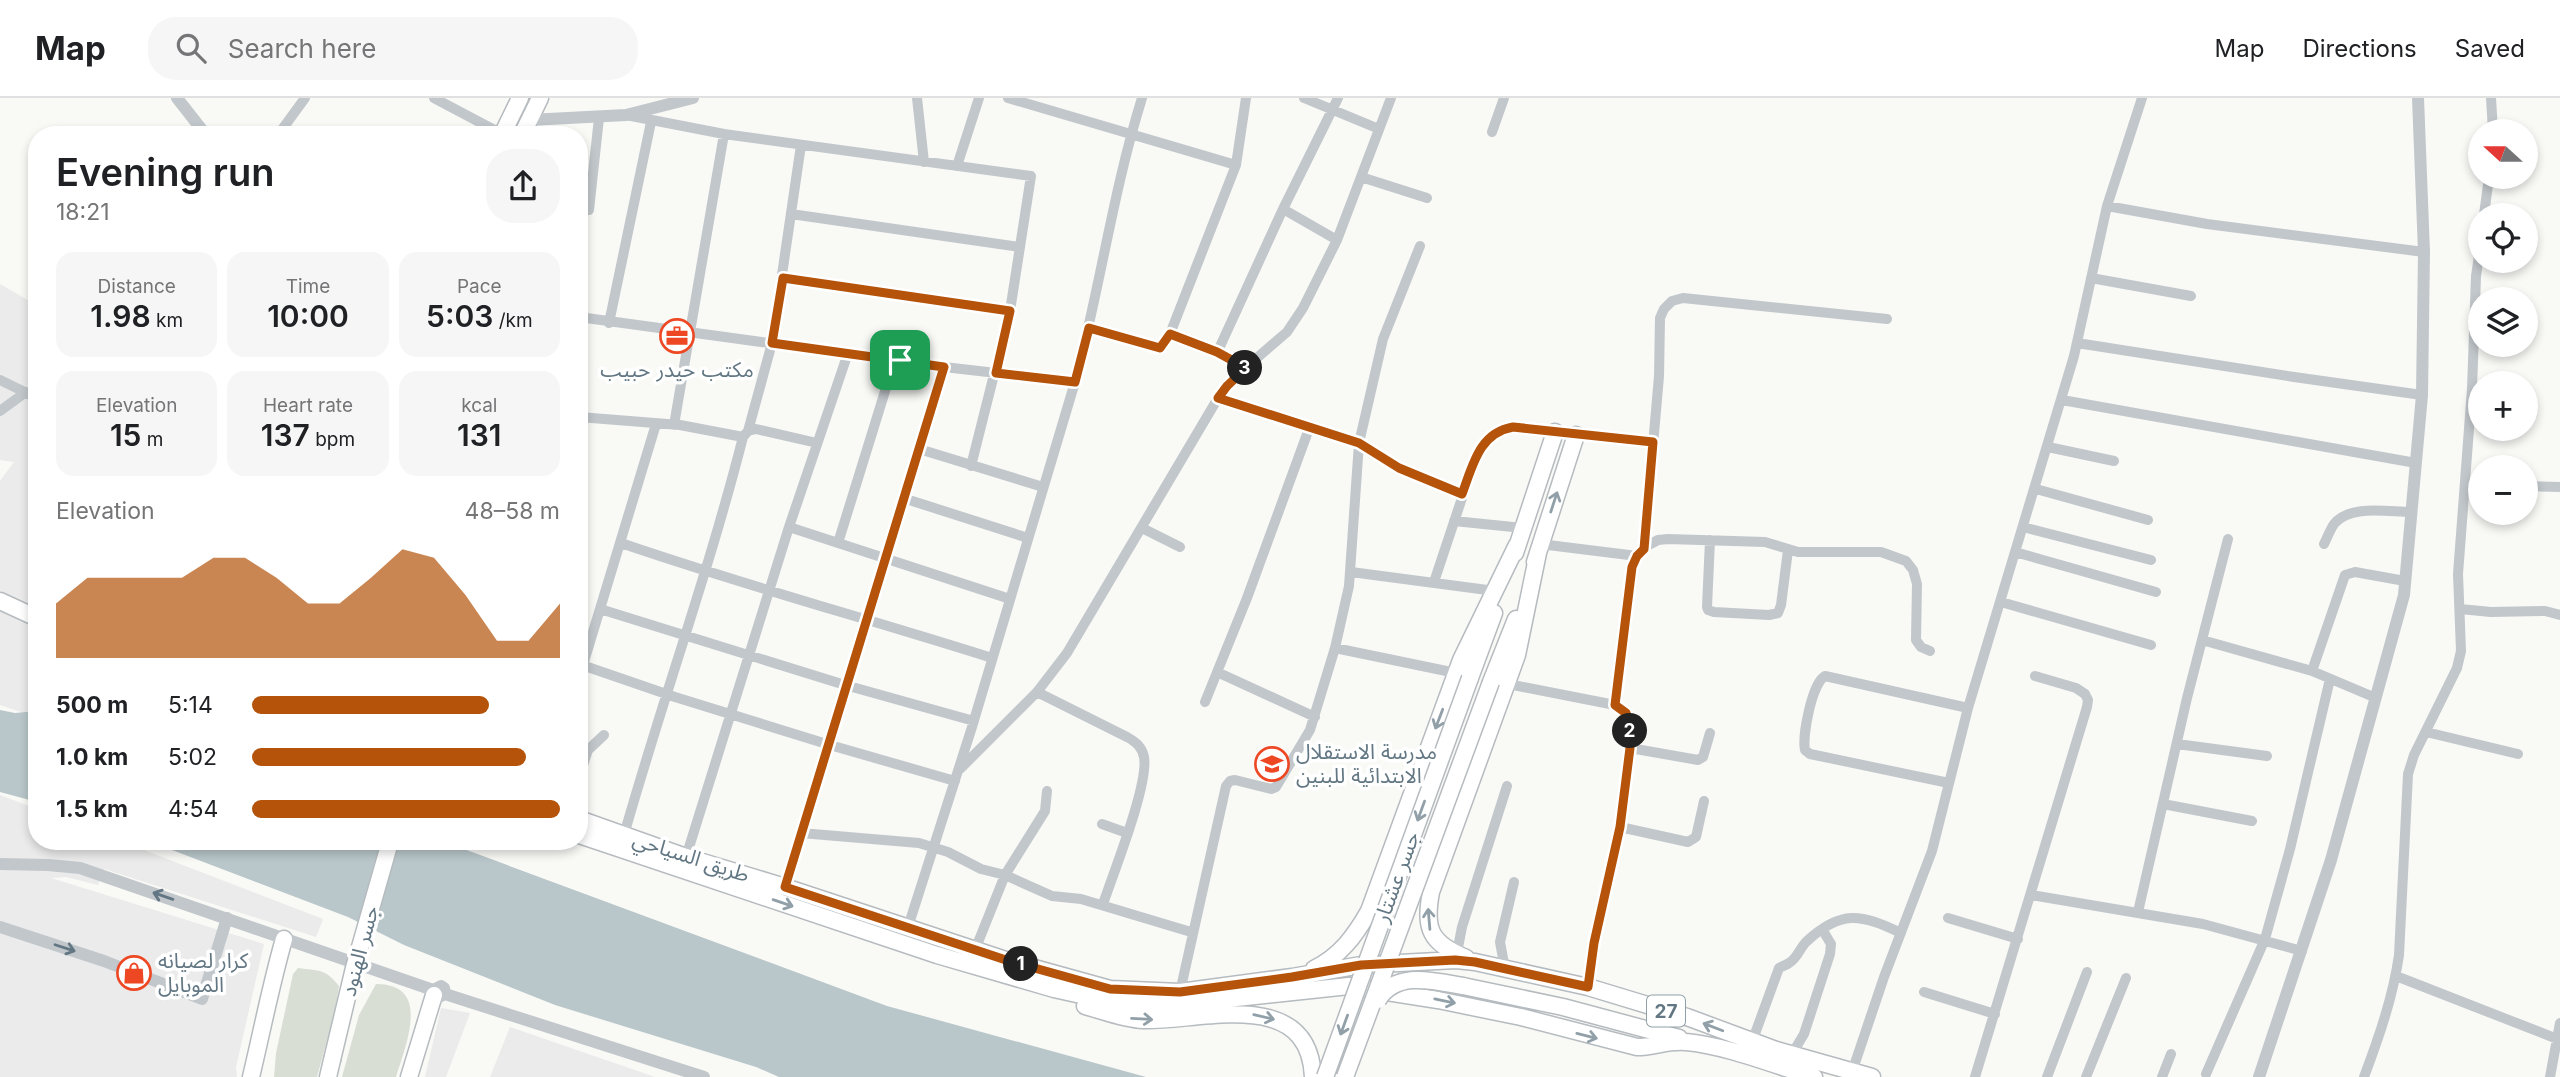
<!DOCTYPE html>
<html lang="en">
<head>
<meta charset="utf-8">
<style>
	body { margin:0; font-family:Inter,"Noto Sans Arabic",sans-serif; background:#f6f6f6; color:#202124; height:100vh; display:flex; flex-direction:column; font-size:26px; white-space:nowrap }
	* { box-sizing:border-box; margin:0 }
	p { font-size:23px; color:#757577 }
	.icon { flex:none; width:38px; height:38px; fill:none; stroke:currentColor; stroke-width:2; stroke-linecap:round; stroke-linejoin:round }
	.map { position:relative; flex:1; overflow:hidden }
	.side { position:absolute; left:28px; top:28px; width:560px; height:724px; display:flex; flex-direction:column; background:#fff; border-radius:28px; box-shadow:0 4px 10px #0003 }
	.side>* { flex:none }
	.needle { width:46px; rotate:291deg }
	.tools { position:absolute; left:2468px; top:21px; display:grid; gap:14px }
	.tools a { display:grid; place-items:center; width:70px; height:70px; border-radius:50%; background:#fff; box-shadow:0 4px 10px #0003; font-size:35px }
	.pin { position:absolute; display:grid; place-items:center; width:60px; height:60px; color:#fff; margin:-30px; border-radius:14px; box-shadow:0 4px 10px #0006 }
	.km { position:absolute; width:35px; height:35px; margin:-18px; border-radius:50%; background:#222; color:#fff; font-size:19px; line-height:35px; text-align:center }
	.round { display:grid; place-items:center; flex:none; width:74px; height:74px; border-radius:28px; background:#f6f6f6 }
	.overview { display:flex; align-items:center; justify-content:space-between; height:119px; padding:0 28px }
	h1 { font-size:38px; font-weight:600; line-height:52px }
	.stats { display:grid; grid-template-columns:repeat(3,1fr); gap:10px; height:119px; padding:7px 28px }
	.stats div { display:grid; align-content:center; border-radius:18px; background:#f6f6f6; text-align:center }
	.stats b { font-size:30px; font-weight:600 }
	.stats small { font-size:19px; font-weight:400 }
	.stats p { font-size:19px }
	.chart { height:196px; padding:14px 28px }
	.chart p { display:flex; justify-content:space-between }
	.chart svg { width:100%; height:126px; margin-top:7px; fill:#b45309; opacity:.7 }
	ul { padding:0 28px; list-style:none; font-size:23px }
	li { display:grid; grid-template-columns:112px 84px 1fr; align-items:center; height:52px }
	li i { height:18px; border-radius:9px; background:#b45309 }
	header { display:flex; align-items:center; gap:42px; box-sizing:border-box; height:98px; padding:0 35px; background:#fff; border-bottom:2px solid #e0e0e0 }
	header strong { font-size:33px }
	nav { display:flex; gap:38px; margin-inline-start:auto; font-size:24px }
	.search { width:490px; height:63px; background:#f6f6f6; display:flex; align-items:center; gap:18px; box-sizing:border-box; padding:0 24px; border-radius:28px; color:#757577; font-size:26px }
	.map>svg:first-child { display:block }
</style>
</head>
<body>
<header>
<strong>Map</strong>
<div class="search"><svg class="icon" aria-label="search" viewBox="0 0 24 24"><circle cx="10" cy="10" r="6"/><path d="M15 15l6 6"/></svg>Search here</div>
<nav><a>Map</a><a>Directions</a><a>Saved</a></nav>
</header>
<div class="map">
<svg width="2560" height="979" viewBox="0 0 2560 979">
	<rect width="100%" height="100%" fill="#f9f9f6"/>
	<path fill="#eaebea" d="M0,186L31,204L37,198L36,619L0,607V383L14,364L0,362Z
		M0,697L37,711V744H123L323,821L316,839L104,771L98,787L66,779L51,780L264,846L236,969L237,979H0Z
		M441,910L470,915L446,979H425Z
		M510,929L655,979H490Z"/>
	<path fill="#d9ded5" d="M298,870C319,873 325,870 339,888L335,913L317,979H274L276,955L293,876Z
		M376,886C432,886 406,946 396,979H342L359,917Z"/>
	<path fill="#b9c7ca" d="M0,612L15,615L37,613V704L0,694Z
		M151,744H445L887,908L1146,979H779L756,969L555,907L404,847L348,819Z"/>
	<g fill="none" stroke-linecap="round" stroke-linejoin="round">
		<g stroke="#b5bbbf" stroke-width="19">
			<path id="primary" d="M502,37L520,0
				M522,37L540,0
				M1515,455L1555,334
				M1535,464L1576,337
				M0,503L37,520
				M1470,580L1494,515
				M1491,584L1516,521
				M579,721L686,759L785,789L1009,863L1110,891L1180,894L1292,879L1361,867L1456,862L1475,864L1588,889L1687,919L1776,952L1872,979
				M579,737L937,857L1054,891L1108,903L1130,906H1180L1349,888L1438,902L1521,919L1637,949C1654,949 1669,942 1686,944C1724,947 1777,968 1814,979
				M1466,860C1430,845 1424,831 1431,794L1517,557L1538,455
				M1314,871C1340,858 1355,838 1369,813L1461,562L1517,447
				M1463,888L1563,909L1679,940
				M1085,908C1104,913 1123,921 1143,922C1199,924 1309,887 1313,979
				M251,979C262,933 271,886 284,841
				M328,979L332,962
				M409,979L434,897"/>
		</g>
		<path stroke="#c2c7cb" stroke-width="10" d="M434,0L502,36
			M917,0L924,64
			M1008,0L1236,67
			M1304,0L1379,31
			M2491,0L2493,33
			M626,17L724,36L1031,78L1010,213L971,368
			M1492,34L1504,0
			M278,37L305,0
			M957,68L979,0
			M1361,79L1427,100
			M2107,108L2207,126L2424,154
			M1283,111L1337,142
			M589,112L599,20
			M791,116L1020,149
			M2484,117L2489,79
			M783,180L1010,213
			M2091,180L2191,198
			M579,219L944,269L1075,284
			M609,225L651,24
			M1089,230L1156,250L1163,249L1170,236L1236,67L1246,0
			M1170,236L1217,255L1246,270
			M2077,245L2294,279L2422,297
			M1217,255L1283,111L1338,0
			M0,282L37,300
			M1218,300L1359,345L1399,370L1462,396
			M2062,302L2416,365
			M0,313L26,294
			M579,319L680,327L743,339
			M674,327L724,36
			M748,333L772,245L801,47
			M2048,349L2114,363
			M919,351L1043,389
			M2466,388H2480
			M2525,388L2560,389
			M2036,391L2148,422
			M903,400L1028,440
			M1454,423L1523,430
			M789,429L1010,501
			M2023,429L2151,462
			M1142,430L1180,449
			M1710,442L1707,509L1708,512L1714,514L1769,517L1778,515L1781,507L1788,452
			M621,445C743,487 869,521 992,560
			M838,445L895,261
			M1540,446L1637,458
			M2324,446C2327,440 2330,432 2334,426C2350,406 2388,414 2411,414
			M1644,451L1659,278L1660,220L1664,211L1672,203L1683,200L1887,221
			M2015,454L2156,494
			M1351,474L1495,493
			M1434,484L1476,358C1484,342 1495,332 1513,329L1653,344
			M2001,504L2151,547
			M600,511L845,587L974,623
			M2460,511L2491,514L2545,513L2560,517
			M2202,542L2312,573L2376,600
			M1335,550L1456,575
			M579,566L675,599L830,647L955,683
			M583,567L656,326
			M2312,573L2345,477L2355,474L2405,483
			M1217,574L1315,619
			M1508,586L1615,607L1626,616L1630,625V650L1620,729L1594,845L1588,889
			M1037,594L1127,639C1136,644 1142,649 1144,659C1149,686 1113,776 1103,806
			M1205,604L1247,500L1310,328
			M1615,607L1632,469L1641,451L1658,442L1668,441L1765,444L1798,454H1881L1906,463L1913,472L1917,486L1916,542L1921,549L1930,553
			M2426,634L2518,656
			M2177,646L2267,658
			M1630,650L1698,662L1703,659L1710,635
			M960,671L1037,594L1067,555L1218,300L1236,278L1287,234L1303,210L1337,142L1391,0
			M579,679L588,652L604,637
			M1949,685L1810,656L1805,652C1802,638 1812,585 1825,578L1968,610
			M2163,706L2252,723
			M1102,726L1127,735
			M1620,729L1688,744L1696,739L1704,703
			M801,735L919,745L948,754L981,771L1005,777L1052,798L1081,801L1191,834
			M624,737C662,603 709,473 743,339L748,333L756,331L817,345
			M686,759L789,429L848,255
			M785,789L944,269
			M2031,797L2203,826L2302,853
			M2138,814L2187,600L2228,441
			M1948,820L2018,841
			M908,829L972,629L1075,284C1100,190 1113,93 1142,0
			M975,852L1005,777L1045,713L1047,693
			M1456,860L1462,829L1507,688
			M1505,871L1500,844L1514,784
			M2396,878L2560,942
			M1180,894L1226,688L1230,683L1235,682L1271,691L1276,689L1310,632L1335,550L1349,488L1359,345L1383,241L1420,148
			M1924,894L1995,916
			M1752,944L1779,870C1783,868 1786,867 1789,865C1797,861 1800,850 1806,844C1841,811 1861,816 1901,835
			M1792,956L1804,936L1830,856L1831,846L1822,831
			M1852,974L1884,879L1932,753L1968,610L2074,258L2107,108L2142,0
			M2206,976L2265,841L2290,751L2330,581
			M1975,979L2087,609L2088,602L2085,596L2076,590L2035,578
			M2047,979L2087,874
			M2086,979L2126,880
			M2162,979L2171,956
			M2364,979C2379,939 2393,899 2399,857L2408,676L2414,657L2457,570L2461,553L2458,476L2472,291L2476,178L2480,151
			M2550,979L2560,925"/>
		<path stroke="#c2c7cb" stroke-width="12" d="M177,0L206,37
			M529,22L626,17L693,0
			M0,766L48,767L80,770L433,892L441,888L444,890L445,896L437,900L433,892
			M0,829L104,863L202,901L227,820
			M445,896L704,979
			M2259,979L2331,762L2404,497L2422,297L2424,154L2418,0"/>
		<use href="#primary" stroke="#fff" stroke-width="16"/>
		<g stroke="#b5bbbf" stroke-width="19" stroke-linecap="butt">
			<path id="primary-bridge" d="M1378,902C1396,872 1434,883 1463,888
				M332,962L354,870L390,744
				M1325,979L1470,580
				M1345,979L1491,584"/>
		</g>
		<use href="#primary-bridge" stroke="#fff" stroke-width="16"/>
	</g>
	<defs><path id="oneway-shaft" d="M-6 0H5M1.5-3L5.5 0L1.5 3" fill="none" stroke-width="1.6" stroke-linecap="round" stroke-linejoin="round" transform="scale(1.75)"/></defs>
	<g stroke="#91a0a8">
		<use href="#oneway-shaft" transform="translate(1554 404) rotate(-72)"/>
		<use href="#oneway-shaft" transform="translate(1439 621) rotate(111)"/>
		<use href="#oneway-shaft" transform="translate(1421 713) rotate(110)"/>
		<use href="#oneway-shaft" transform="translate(783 805) rotate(19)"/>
		<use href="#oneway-shaft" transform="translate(1429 821) rotate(-95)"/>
		<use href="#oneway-shaft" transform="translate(1445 903) rotate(12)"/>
		<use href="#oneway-shaft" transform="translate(1264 919) rotate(13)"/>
		<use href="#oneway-shaft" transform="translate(1142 921) rotate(3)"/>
		<use href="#oneway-shaft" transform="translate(1344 927) rotate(110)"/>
		<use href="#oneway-shaft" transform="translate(1713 929) rotate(-159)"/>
		<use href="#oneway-shaft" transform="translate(1587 938) rotate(14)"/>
	</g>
	<g stroke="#627783">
		<use href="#oneway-shaft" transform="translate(163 798) rotate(-161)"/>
		<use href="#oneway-shaft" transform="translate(65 850) rotate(18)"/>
	</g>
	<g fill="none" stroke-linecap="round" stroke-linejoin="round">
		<g stroke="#fff" stroke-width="14">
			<path id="route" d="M783,180L1010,213L996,275L1075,284L1089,230L1160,250L1170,236L1217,254L1246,270L1227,288L1218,300L1359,345L1399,370L1462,396C1473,367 1479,335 1513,329L1653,344L1644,451L1637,458L1632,469L1615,607L1626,615L1630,625V650L1620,729L1594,845L1588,889L1475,864L1455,862L1361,867L1292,879L1180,894L1110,891L1009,863L785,789L944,269L772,245Z"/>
		</g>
		<use href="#route" stroke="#b45309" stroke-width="9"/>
	</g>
	<defs>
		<g id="office-ring" transform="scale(1.75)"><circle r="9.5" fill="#fff" stroke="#ed4723" stroke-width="1.5"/><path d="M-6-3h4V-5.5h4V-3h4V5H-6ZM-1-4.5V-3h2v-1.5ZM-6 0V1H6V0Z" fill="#ed4723"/></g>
		<g id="school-ring" transform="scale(1.75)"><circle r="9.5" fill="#fff" stroke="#ed4723" stroke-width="1.5"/><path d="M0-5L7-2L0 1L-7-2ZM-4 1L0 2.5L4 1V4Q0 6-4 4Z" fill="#ed4723"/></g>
		<g id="shop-ring" transform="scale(1.75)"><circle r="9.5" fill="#fff" stroke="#ed4723" stroke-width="1.5"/><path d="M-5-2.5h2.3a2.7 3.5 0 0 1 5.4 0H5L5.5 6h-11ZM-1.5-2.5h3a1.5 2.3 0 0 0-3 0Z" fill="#ed4723"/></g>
	</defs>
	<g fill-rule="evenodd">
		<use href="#office-ring" x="677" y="238"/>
		<use href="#school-ring" x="1272" y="666"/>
		<use href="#shop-ring" x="134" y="875"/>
	</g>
	<g text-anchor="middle" stroke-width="7" stroke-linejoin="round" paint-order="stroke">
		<rect fill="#fff" stroke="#91a0a8" stroke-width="2" x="1647" y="897.5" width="38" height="31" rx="5"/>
		<g font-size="19" font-weight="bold" fill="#627783">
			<text x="1666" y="920">27</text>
		</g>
		<g font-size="21" fill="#627783" stroke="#fff" text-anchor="start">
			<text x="677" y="279" text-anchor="middle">مكتب حيدر حبيب</text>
			<text x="1296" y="661">مدرسة الاستقلال<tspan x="1296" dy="24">الابتدائية للبنين</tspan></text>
			<text x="158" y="870">كرار لصيانه<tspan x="158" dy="24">الموبايل</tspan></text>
		</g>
		<g font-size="21" fill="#627783" stroke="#fff">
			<text transform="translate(691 759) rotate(18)" y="7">طريق السياحي</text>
			<text transform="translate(1397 779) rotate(-70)" y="7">جسر عشتار</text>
			<text transform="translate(360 853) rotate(-75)" y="7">جسر الهنود</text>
		</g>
	</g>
</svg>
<div class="tools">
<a><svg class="needle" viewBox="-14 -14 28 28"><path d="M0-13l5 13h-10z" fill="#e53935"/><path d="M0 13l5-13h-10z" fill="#757577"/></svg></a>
<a><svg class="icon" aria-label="locate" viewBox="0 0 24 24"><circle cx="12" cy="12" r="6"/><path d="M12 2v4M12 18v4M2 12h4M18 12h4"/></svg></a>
<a><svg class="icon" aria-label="layers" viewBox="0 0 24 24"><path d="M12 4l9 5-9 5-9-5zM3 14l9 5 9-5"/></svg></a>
<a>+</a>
<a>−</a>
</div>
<div class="pin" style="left:900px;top:262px;background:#1e9e55"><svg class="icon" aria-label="arrive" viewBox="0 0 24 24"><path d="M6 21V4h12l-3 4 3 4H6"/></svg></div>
<b class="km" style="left:1021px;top:866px">1</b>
<b class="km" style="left:1630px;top:633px">2</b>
<b class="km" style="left:1245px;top:270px">3</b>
<section class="side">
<div class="overview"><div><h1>Evening run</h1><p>18:21</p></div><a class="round"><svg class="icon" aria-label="share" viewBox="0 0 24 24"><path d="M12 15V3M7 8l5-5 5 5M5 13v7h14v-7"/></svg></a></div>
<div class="stats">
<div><p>Distance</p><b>1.98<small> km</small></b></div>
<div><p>Time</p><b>10:00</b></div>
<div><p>Pace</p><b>5:03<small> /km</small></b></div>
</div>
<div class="stats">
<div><p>Elevation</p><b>15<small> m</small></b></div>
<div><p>Heart rate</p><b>137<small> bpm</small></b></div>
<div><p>kcal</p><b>131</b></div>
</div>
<div class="chart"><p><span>Elevation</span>48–58 m</p>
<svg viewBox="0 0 160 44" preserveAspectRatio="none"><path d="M0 44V25L10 16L20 16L30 16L40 16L50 9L60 9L70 16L80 25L90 25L100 16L110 6L120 9L130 22L140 38L150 38L160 25V44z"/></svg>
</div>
<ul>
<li><b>500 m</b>5:14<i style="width:77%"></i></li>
<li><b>1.0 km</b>5:02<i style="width:89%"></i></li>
<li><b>1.5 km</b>4:54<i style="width:100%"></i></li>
</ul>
</section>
</div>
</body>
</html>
